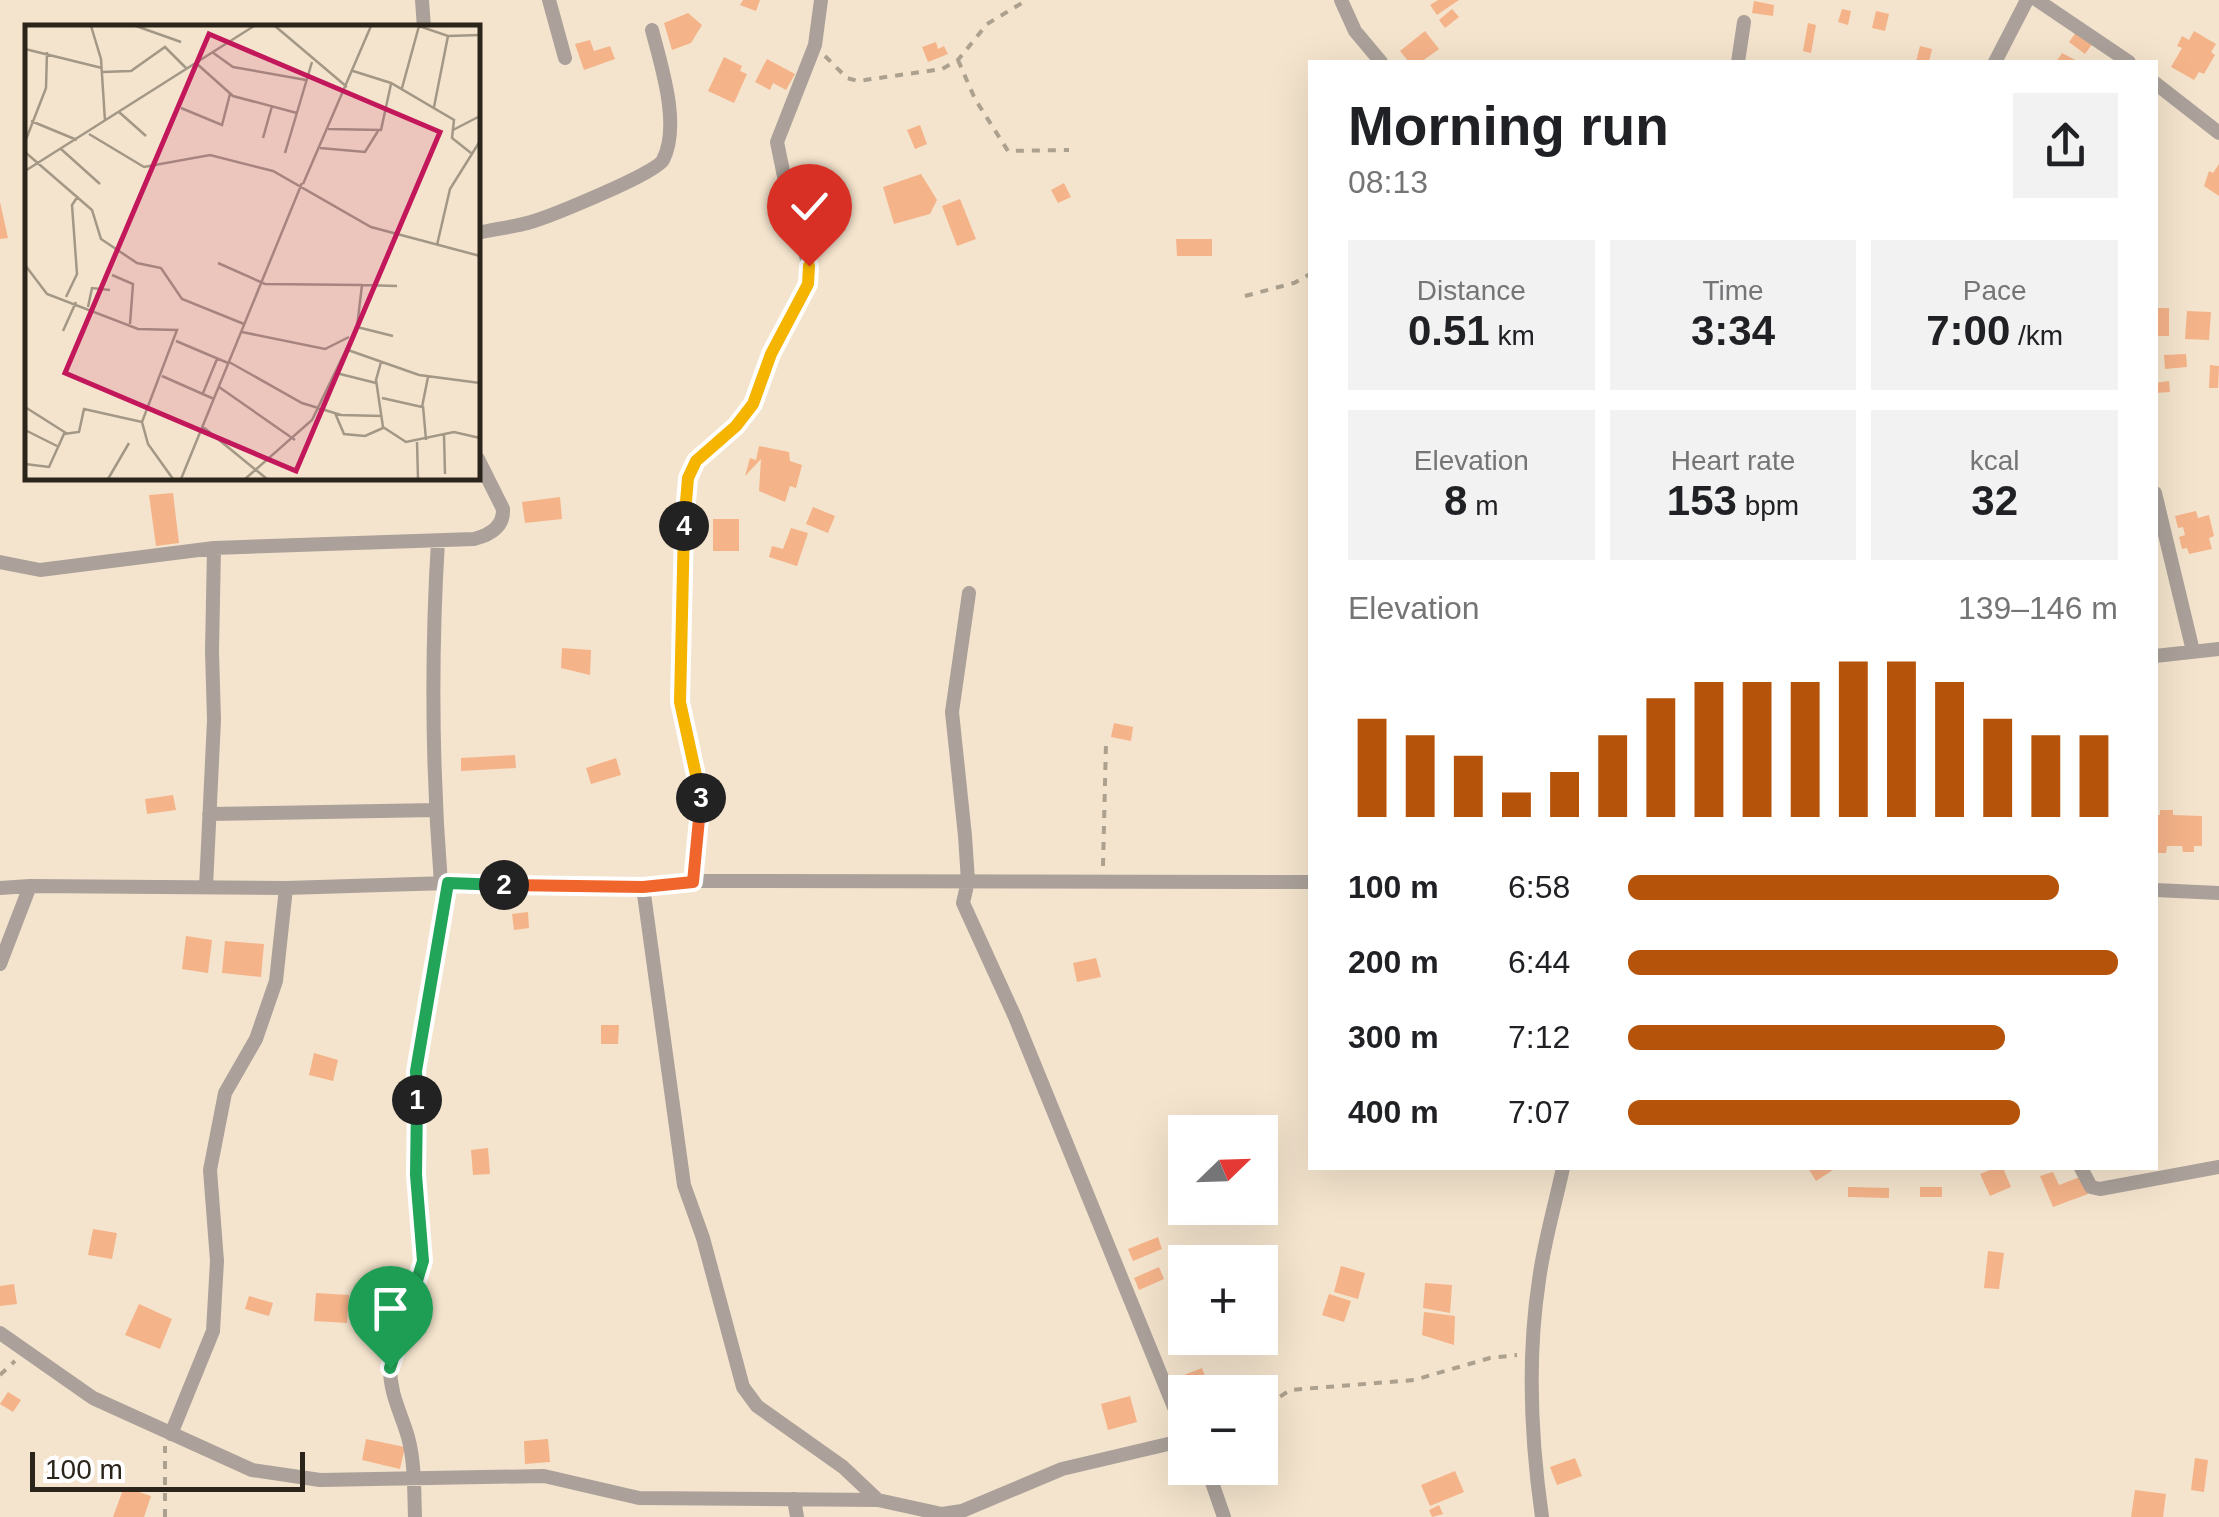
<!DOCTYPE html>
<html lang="en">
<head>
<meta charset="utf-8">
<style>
	body { margin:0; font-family:Arial,sans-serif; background:#f2f2f2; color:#202124; height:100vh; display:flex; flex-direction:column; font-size:38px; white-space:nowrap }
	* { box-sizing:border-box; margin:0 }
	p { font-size:32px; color:#757577 }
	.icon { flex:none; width:55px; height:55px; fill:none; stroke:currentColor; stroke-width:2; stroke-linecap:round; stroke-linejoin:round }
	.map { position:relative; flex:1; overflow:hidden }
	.details { position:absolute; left:1308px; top:60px; width:850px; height:1110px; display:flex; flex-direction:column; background:#fff; border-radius:0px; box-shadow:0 10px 40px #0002 }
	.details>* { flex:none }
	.needle { width:65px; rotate:67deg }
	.controls { position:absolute; left:1168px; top:1115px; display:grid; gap:20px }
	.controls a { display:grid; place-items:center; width:110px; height:110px; border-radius:0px; background:#fff; box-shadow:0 10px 40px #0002; font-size:50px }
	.scale { position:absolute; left:30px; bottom:25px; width:275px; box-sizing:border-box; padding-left:10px; border:5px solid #2a241b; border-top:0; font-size:28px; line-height:35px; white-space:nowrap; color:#2a241b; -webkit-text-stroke:8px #fff; paint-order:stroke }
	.pin { position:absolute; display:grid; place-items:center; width:85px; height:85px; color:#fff; margin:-102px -42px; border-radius:50% 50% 50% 0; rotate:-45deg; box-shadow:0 0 10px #0007 }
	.pin .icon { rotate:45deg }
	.km { position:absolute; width:50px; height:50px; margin:-25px; border-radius:50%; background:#222; color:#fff; font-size:28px; line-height:50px; text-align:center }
	.round { display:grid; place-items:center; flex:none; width:105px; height:105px; border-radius:0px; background:#f2f2f2 }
	.overview { display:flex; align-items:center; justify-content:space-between; height:170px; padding:0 40px }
	h1 { font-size:55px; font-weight:700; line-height:75px }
	.metrics { display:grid; grid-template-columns:repeat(3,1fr); gap:15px; height:170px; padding:10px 40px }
	.metrics div { display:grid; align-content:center; border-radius:0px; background:#f2f2f2; text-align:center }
	.metrics b { font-size:42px; font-weight:700 }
	.metrics small { font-size:28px; font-weight:400 }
	.metrics p { font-size:28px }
	.chart { height:280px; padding:20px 40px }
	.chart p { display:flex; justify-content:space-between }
	.chart svg { width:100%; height:180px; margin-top:10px; stroke:#b45309; stroke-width:6 }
	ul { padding:0 40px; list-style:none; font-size:32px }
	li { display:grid; grid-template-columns:160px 120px 1fr; align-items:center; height:75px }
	li i { height:25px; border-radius:12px; background:#b45309 }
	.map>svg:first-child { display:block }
</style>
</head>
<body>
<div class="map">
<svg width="2219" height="1517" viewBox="0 0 2219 1517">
	<rect width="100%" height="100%" fill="#f4e4cd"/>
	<path fill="#f5b389" d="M743,0H760L756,11L740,5Z
		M1438,0H1459L1437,15L1430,5Z
		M1754,1L1774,5L1773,16L1752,13Z
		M1452,9L1459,17L1445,28L1439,20Z
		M1842,9L1851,11L1848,25L1838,22Z
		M1876,11L1889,14L1885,31L1872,28Z
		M688,13L702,25L691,43L672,50L664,23Z
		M1808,23L1816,25L1811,53L1803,51Z
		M1425,31L1439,49L1421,62H1409L1400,51Z
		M2077,31L2093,43L2085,54L2069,42Z
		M2194,31L2216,44L2211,52L2215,55L2204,74L2199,72L2194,80L2171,67L2182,48L2177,46L2182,36L2189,40Z
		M590,40L594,51L610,46L615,59L584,70L575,44Z
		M936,42L938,49L944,46L948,54L928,62L922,47Z
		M1920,46L1932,49L1929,62H1916Z
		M2062,53L2079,62H2056Z
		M724,57L742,66L740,71L747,74L734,103L708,91Z
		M767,59L795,74L786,90L773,83L770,90L755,82Z
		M920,125L927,144L915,149L907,130Z
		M2219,164V196L2204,186L2209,171L2213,173Z
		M921,174L937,200L930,214L894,224L883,187Z
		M1064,183L1071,197L1058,203L1051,190Z
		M960,199L976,239L957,246L942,206Z
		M0,202L8,238L0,239Z
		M1176,239H1212V256H1177Z
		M2155,308H2169V336H2155Z
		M2187,311L2211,312L2209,340L2185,339Z
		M2186,354L2187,367L2165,369L2164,355Z
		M2210,365L2219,366L2218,388H2209Z
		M2169,381L2170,392L2155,393V383Z
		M759,446L789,452L790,461L802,465L796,488L790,486L785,502L759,491L761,459L745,476L750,458L756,460Z
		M173,493L179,543L156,546L149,495Z
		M560,497L562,519L525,523L522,502Z
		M813,507L835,516L828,533L806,524Z
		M2196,511L2198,518L2209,515L2214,536L2209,538L2212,549L2189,554L2187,548L2182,549L2179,537L2185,535L2183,527L2178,528L2175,516Z
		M713,519H739V551H713Z
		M791,528L808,533L797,566L769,557L772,546L783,549Z
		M562,648L591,650L590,675L561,668Z
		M1114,723L1133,727L1131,741L1111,737Z
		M515,755L516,768L461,771V758Z
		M616,758L621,775L591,784L586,768Z
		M173,795L176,810L147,814L145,799Z
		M2160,810H2173V815L2202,816V846H2194V852H2183L2182,846H2167L2166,853H2155V815H2160Z
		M528,912L529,928L514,930L512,914Z
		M186,936L212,940L208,973L182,969Z
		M225,941L264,944L261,977L222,973Z
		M1096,958L1101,977L1077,982L1073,963Z
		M601,1025H619L618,1044H601Z
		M314,1053L338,1060L333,1081L309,1075Z
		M488,1148L490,1174L473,1175L471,1150Z
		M1808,1168H1831L1833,1170L1816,1181Z
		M1995,1168H2003L2011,1187L1990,1196L1980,1174Z
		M2053,1172L2059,1185L2080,1177L2088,1194L2053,1207L2040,1176Z
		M1848,1187L1889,1188V1198L1848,1197Z
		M1920,1187H1942V1197H1920Z
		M93,1229L117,1233L112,1259L88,1255Z
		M1158,1237L1162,1249L1133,1261L1128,1249Z
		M1988,1251L2004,1253L1999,1289L1984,1288Z
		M1341,1266L1365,1273L1358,1299L1334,1292Z
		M1159,1267L1164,1279L1139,1290L1134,1278Z
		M1425,1283L1452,1285L1450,1313L1423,1308Z
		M14,1284L17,1304L0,1306V1286Z
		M316,1293L349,1295L347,1323L314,1321Z
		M1329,1294L1351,1301L1344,1322L1322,1315Z
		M249,1296L273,1303L269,1316L245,1309Z
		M139,1304L172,1319L160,1349L125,1335Z
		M1424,1312L1455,1316L1454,1345L1422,1335Z
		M1202,1368L1207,1382L1189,1389L1184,1375Z
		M8,1392L21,1400L13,1412L0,1404Z
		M1130,1396L1137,1422L1108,1430L1101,1404Z
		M366,1439L405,1447L400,1469L362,1460Z
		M548,1439L550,1462L525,1464L524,1441Z
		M1575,1458L1582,1476L1557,1485L1550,1467Z
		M2195,1458L2208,1460L2204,1492L2191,1490Z
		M1455,1471L1464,1492L1430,1506L1421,1485Z
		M124,1487L151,1496L144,1517H113Z
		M2135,1490L2166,1494L2163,1517H2131Z
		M1439,1505L1443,1514L1432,1517L1429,1510Z"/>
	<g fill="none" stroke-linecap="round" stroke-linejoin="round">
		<path stroke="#aca08e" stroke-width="4" stroke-dasharray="8 8" stroke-linecap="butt" d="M825,56L847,78L858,81L942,69L958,60L987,24L1027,0
			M958,60L975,99L1008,151L1069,150
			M1245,296L1294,283L1310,274
			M1103,866L1106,742
			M0,1375L15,1361
			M1260,1421L1275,1400L1290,1390L1414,1380L1490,1358L1517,1355
			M165,1517V1446"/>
		<path stroke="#aba19a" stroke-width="14" d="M422,0L424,28
			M549,0L565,58
			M1341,0L1355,31L1381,62
			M2037,0L2129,62
			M1738,62L1744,22
			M1995,62L2027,0
			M2155,83L2219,133
			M478,233C495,229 514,227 531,222C551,216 657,173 663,160C681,125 661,65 652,30
			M2155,493L2193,651
			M438,541C431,655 432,770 441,884
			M0,562L40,570L214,548L474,539C490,535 504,527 503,509L478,459
			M969,593L952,712L965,836L968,881L963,903L1015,1017L1185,1434
			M2155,656L2219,649
			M209,814L435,810
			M693,881L702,802L680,702L684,528L689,478L696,461L736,427L753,404L771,354L808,284L809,266L786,186L777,142L815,45L821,0
			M206,887L214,720L212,651L214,548
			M643,887L684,1185L703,1238L743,1387L757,1406L843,1467L878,1500
			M0,888L30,886L286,888L448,883L643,887L693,881L1310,882
			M2155,890L2219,893
			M0,964L30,886
			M2081,1168L2091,1187L2100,1189L2219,1167
			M0,1333L93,1398L252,1470L320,1480L544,1476L639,1498L878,1500L942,1514L962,1511L1062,1469L1185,1440
			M171,1434L213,1331L217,1261L210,1170L225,1093L256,1039L276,981L286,888
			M1207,1468L1224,1517
			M794,1499L797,1517
			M415,1517C414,1490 415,1463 408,1437C401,1413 390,1394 390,1368L423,1261L416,1175V1071L448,883
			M1542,1517C1531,1440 1527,1358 1539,1280C1544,1242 1555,1205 1563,1168"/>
	</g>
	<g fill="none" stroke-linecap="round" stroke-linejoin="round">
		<g stroke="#fff" stroke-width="20">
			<path id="split-1" d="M390,1368L423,1261L416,1175L417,1100"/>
		</g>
		<g stroke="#fff" stroke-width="20">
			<path id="split-2" d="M417,1100L416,1071L448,883L504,885"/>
		</g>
		<g stroke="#fff" stroke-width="20">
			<path id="split-3" d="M504,885L643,887L693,882L701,798"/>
		</g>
		<g stroke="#fff" stroke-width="20">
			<path id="split-4" d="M684,526L680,702L701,798"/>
		</g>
		<g stroke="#fff" stroke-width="20">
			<path id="split-5" d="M684,526L688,478L696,461L736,426L753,404L771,354L808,284L809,266"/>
		</g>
		<use href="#split-1" stroke="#22a559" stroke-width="12"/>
		<use href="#split-2" stroke="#22a559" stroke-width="12"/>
		<use href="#split-3" stroke="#f0652b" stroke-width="12"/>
		<use href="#split-4" stroke="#f5b400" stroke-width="12"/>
		<use href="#split-5" stroke="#f5b400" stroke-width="12"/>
	</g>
	<g transform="translate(25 25)">
		<rect width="455" height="455" fill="#f4e4cd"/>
		<path fill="none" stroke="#a39786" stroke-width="2.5" d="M66,1L76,34L80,96M111,1L156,17M250,1L322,62M0,24L77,43M187,27L208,42L281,55M171,38L208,71L272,88M328,46L366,58L429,95L427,113L446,128M77,47L106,46L140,22L161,43M377,63L394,1L423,11L455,10M409,82L423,11M156,83L197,100L205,69M94,87L121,111M6,96L52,115M303,104L356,105L366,59M428,105L455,91M64,109L119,142L185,130L248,146L346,202L455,231M238,113L247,81M0,117L21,63L22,27M295,123L340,127L353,106M36,124L75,159M0,127L67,185L76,214L112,238L136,243L157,274L219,299M260,128L287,37M0,146L229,1M278,159L346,1M412,220L425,164L455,116M193,238L240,259L337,260M0,240L22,269L113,304L152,305L117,397L123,419L148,454M87,250L108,259L105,299M41,272L52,249L47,180L53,171M63,282L67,263L85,265M332,302L368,311M38,306L51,277M217,307L300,324L324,312M151,316L203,338M320,324L394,350L455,358M204,337L277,378L316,390L357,391M356,337L351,355L358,402L381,417L429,407L455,413M311,348L351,358M137,351L189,374M194,362L270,415M178,368L192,334M357,373L397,382L403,352M398,381L401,415M0,382L41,408M310,388L319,409L340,411L358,403M177,401L242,454M0,405L32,421M419,410L420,449M392,417L393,454M0,439L24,442L39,409L54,407L59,384L117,397M83,454L104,418M156,454L277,158M220,454L287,395L332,302L337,260L372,261"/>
		<path fill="#c2185b" fill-opacity="0.15" stroke="#c2185b" stroke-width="5" d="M184,9L415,107L271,446L40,348Z"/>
		<rect width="455" height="455" fill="none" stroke="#2a241b" stroke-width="5"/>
	</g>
</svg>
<div class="controls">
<a><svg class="needle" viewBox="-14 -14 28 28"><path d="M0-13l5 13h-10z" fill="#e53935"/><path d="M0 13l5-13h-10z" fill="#757577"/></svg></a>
<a>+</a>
<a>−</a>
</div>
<div class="scale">100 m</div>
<div class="pin" style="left:390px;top:1368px;background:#1e9e55"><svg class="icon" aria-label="arrive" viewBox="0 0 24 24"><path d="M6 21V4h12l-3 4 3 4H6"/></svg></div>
<div class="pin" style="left:809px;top:266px;background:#d93025"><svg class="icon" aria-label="check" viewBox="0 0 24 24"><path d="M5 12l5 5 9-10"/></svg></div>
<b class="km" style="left:417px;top:1100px">1</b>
<b class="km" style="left:504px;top:885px">2</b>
<b class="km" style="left:701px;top:798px">3</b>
<b class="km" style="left:684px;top:526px">4</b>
<section class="details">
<div class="overview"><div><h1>Morning run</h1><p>08:13</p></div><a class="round"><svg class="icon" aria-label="share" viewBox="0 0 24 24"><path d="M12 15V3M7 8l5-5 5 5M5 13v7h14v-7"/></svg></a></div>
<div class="metrics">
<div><p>Distance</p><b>0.51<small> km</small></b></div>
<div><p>Time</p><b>3:34</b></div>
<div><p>Pace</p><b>7:00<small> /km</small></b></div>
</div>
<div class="metrics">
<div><p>Elevation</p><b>8<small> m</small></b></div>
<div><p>Heart rate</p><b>153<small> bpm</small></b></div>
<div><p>kcal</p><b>32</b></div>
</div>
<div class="chart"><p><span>Elevation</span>139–146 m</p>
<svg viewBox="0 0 160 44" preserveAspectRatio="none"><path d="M5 44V20M15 44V24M25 44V29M35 44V38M45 44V33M55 44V24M65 44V15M75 44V11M85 44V11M95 44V11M105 44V6M115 44V6M125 44V11M135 44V20M145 44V24M155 44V24"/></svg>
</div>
<ul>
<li><b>100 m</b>6:58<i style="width:88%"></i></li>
<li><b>200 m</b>6:44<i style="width:100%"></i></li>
<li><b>300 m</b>7:12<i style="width:77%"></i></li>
<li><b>400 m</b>7:07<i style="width:80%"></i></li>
</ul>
</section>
</div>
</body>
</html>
